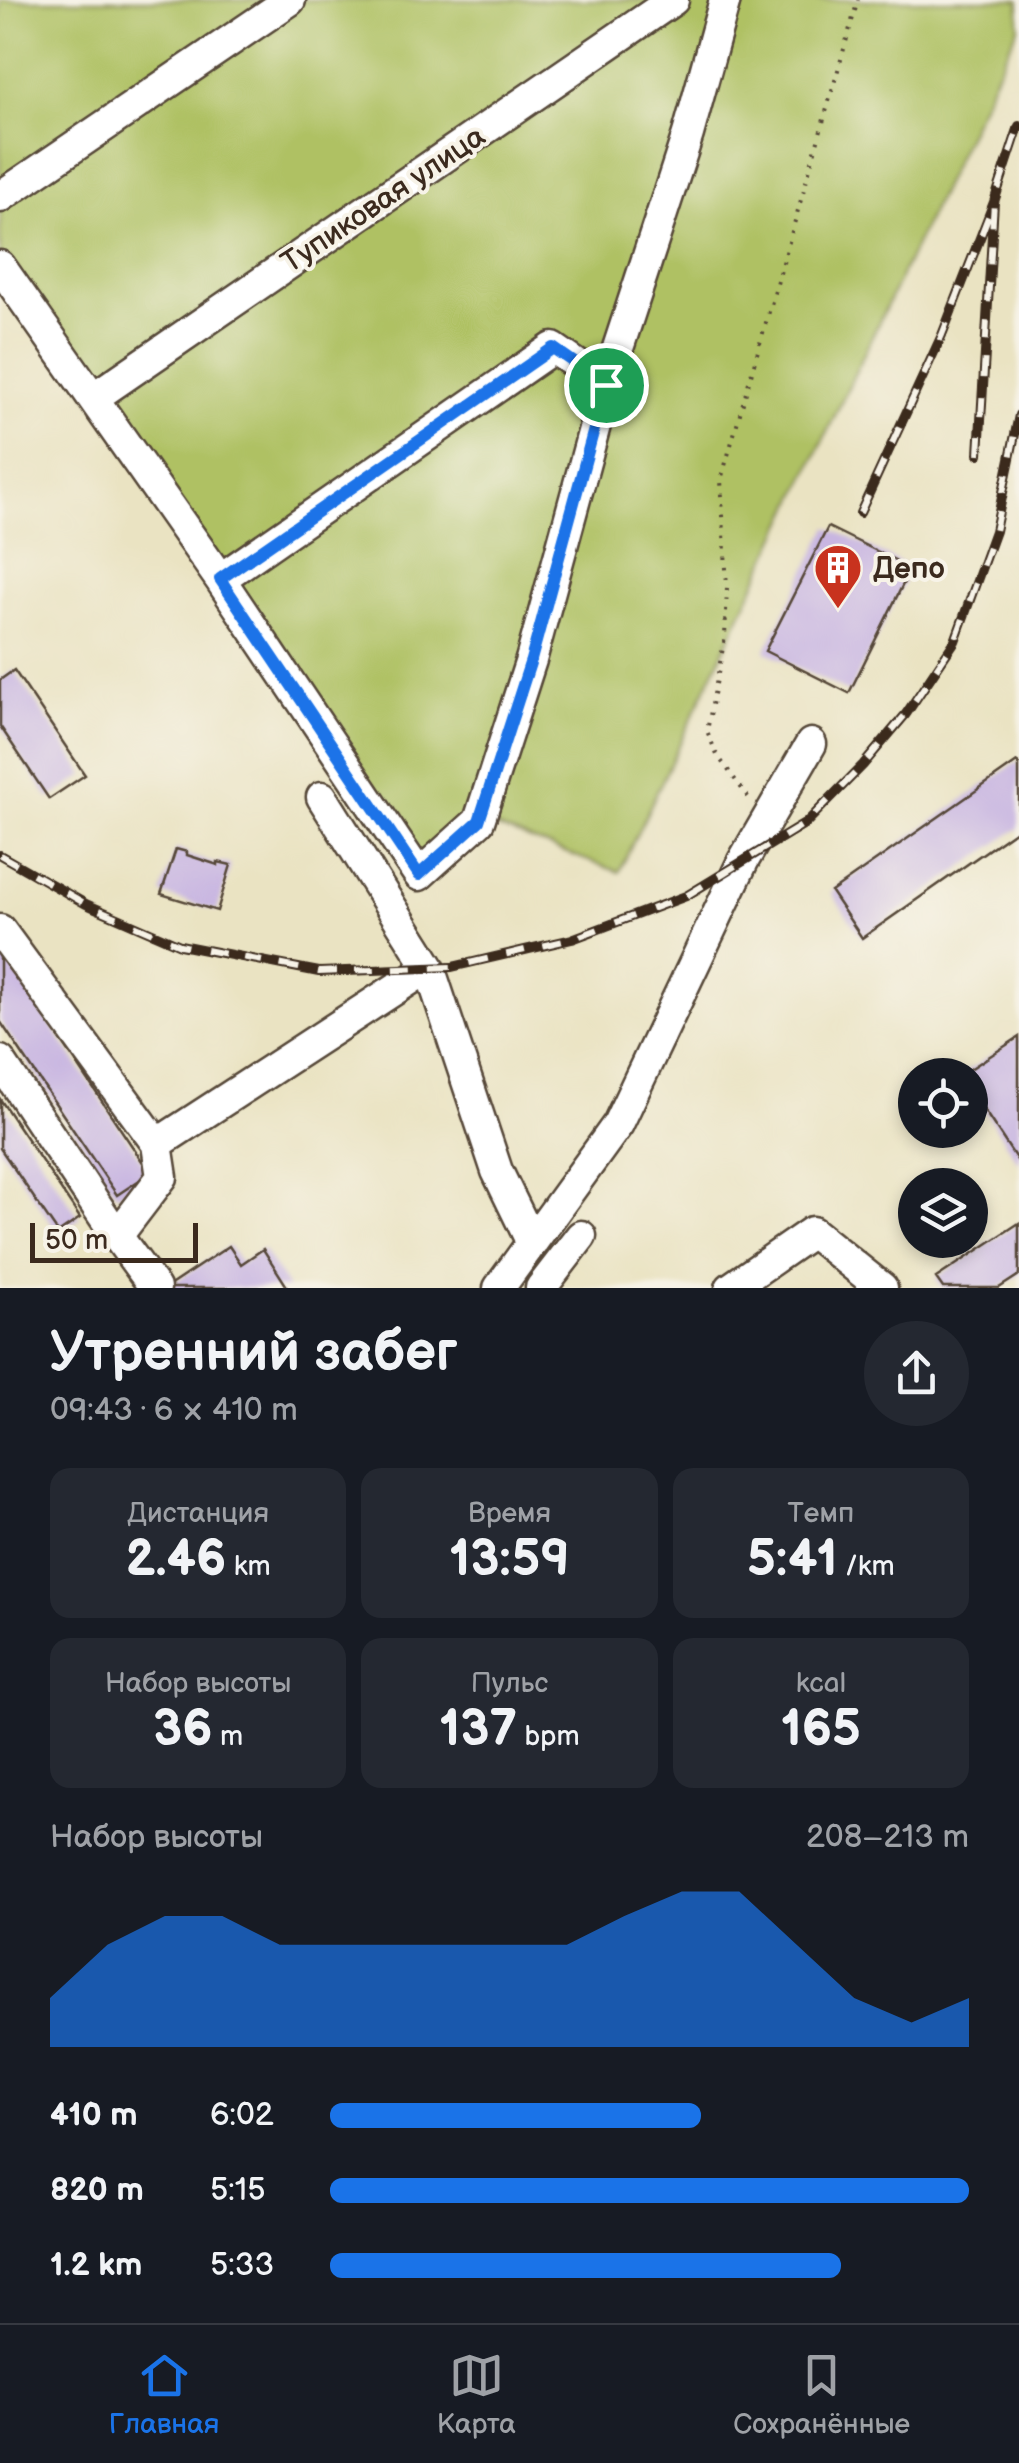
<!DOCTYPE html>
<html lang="ru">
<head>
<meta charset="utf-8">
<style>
	body { margin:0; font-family:"Balsamiq Sans",sans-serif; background:#242831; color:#f1f3f6; height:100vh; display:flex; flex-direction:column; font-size:38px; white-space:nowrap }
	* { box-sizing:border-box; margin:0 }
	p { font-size:32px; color:#9ea1a6 }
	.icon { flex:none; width:55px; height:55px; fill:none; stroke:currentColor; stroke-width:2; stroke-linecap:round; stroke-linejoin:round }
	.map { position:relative; height:1288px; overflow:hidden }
	.side { display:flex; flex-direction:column; background:#171b24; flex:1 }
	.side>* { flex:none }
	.buttons { position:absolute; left:898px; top:1058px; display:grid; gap:20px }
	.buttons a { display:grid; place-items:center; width:90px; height:90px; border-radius:50%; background:#171b24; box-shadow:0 5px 15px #0003; font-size:50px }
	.scale { position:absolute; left:30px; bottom:25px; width:168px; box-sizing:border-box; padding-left:10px; border:5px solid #3b2a1e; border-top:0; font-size:28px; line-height:35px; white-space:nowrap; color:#3b2a1e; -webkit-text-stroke:8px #f7f3e8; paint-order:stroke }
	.pin { position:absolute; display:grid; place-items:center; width:85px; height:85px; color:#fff; margin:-42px; border:5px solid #fff; border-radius:50%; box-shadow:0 2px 10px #0007 }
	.round { display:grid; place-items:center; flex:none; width:105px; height:105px; border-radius:52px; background:#242831 }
	.headline { display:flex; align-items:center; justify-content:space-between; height:170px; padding:0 50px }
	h1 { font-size:55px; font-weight:700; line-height:75px }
	.figures { display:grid; grid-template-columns:repeat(3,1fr); gap:15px; height:170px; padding:10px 50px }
	.figures div { display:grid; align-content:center; border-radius:20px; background:#242831; text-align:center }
	.figures b { font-size:50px; font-weight:700 }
	.figures small { font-size:28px; font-weight:400 }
	.figures p { font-size:28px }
	.chart { height:280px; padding:20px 50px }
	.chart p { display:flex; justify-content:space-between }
	.chart svg { width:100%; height:180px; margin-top:10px; fill:#1a73e8; opacity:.7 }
	ul { padding:0 50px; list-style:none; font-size:32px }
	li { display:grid; grid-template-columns:160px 120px 1fr; align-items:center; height:75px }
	li i { height:25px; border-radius:12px; background:#1a73e8 }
	.tabs { display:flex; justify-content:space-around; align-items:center; height:140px; border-top:2px solid #363941; background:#171b24; font-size:28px; color:#9ea1a6 }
	.tabs a { display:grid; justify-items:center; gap:5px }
	.tabs .selected { color:#1a73e8 }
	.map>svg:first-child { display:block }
</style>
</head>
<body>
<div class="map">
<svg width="1019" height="1288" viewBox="0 0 1019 1288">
	<rect width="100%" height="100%" fill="#f7f3e8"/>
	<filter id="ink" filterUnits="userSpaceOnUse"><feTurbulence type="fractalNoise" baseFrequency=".01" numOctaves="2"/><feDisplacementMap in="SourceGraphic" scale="20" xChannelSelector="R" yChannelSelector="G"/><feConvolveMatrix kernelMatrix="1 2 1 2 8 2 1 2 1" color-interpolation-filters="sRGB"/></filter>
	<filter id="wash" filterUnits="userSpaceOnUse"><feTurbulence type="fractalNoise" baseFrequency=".0048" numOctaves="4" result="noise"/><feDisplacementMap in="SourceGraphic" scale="40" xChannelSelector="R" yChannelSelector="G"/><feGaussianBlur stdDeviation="2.25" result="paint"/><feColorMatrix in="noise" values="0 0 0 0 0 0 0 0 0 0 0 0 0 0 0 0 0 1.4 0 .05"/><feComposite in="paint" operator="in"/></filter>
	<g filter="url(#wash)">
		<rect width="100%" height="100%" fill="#eae3c2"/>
		<path fill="#afc164" stroke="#757641" stroke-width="2.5" d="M0,0H1019V26L619,872L479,821L419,875L0,266Z"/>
		<g id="blocks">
			<path fill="#c8b5e1" d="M828,527L911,568L849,693L765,651Z
				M14,670L85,775L49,799L0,726V680Z
				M1017,762L1019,765V828L862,938L831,892Z
				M176,849L187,852V855L218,865V862L231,865L217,911L161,894Z
				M0,949L150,1173L117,1195L0,1021Z
				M1019,1037V1163L970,1089V1075H961Z
				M0,1099L80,1218L58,1233L0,1148Z
				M1019,1223V1275L999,1288H943L936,1278Z
				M229,1246L241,1264L263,1249L288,1288H166Z"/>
		</g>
	</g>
	<g filter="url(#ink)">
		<use href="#blocks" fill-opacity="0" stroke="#554637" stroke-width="2.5"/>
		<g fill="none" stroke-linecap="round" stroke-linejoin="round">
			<g stroke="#554637" stroke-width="35">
				<path id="minor" d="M0,197L290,0
					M0,266L220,579L419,875L479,821L531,660L606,385L688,134L725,0
					M93,398L673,0
					M220,579L553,348L606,385
					M322,797L429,967L497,1171L532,1243
					M0,930L157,1144
					M0,1061L117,1236
					M155,1288L117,1236L162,1177L157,1144L429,967
					M499,1288L618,1124L743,861L811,744
					M541,1288L581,1236
					M731,1288L812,1232L882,1288"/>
			</g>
			<path stroke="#554637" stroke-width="4" stroke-dasharray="2.5 8" stroke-linecap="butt" d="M748,797L717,755L707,731L725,637L727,587L721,480L858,0"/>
			<use href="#minor" stroke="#fff" stroke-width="30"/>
			<g stroke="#3b2a1e" stroke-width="10">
				<path id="rail" d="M979,454L994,202L1019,126
					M860,513L942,335L994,202
					M0,855L86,904L180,945L319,972L452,967L572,939L686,896L806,823L863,765L906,714L955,641L995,531L1019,415"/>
			</g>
			<use href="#rail" stroke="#f7f3e8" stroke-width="6" stroke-dasharray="19" stroke-linecap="butt"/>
		</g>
	</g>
	<g fill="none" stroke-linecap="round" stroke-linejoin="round" filter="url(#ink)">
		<g stroke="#fff" stroke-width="20">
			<path id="route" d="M553,348L606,385L531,660L479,821L419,875L220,579Z"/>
		</g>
		<use href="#route" stroke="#1a73e8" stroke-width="12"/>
	</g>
	<defs>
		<g id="building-pin" transform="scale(2.5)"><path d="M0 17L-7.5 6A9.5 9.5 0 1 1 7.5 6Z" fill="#c8321e" stroke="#f7f3e8"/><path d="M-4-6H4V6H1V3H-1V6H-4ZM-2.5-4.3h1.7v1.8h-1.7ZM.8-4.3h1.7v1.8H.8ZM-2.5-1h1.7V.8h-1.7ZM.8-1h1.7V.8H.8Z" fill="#fff"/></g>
	</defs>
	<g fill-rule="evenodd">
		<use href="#building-pin" x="838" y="568"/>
	</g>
	<g text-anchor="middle" stroke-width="8" stroke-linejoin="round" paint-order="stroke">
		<g font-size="30" fill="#3b2a1e" stroke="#f7f3e8">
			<text transform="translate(383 199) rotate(-34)" y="10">Тупиковая улица</text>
		</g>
		<g font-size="30" font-weight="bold" fill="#3b2a1e" stroke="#f7f3e8" text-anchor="start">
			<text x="873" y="578">Депо</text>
		</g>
	</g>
</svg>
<div class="buttons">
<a><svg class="icon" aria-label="locate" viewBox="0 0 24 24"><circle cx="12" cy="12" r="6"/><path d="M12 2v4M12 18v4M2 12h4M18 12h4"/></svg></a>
<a><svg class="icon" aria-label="layers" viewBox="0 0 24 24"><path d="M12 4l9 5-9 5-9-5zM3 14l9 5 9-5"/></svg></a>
</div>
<div class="scale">50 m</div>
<div class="pin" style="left:606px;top:385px;background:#1e9e55"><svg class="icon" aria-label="arrive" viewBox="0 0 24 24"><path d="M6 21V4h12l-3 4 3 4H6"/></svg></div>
</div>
<section class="side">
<div class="headline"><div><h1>Утренний забег</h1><p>09:43 · 6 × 410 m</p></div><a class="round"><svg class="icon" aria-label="share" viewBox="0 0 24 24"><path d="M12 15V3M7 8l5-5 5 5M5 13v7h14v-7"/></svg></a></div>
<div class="figures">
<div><p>Дистанция</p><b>2.46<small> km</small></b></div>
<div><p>Время</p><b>13:59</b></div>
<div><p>Темп</p><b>5:41<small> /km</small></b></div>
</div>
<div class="figures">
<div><p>Набор высоты</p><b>36<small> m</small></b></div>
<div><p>Пульс</p><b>137<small> bpm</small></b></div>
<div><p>kcal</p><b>165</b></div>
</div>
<div class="chart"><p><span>Набор высоты</span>208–213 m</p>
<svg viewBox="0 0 160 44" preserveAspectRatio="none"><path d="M0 44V32L10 19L20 12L30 12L40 19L50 19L60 19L70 19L80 19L90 19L100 12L110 6L120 6L130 19L140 32L150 38L160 32V44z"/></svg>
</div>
<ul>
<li><b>410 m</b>6:02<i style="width:58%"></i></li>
<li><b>820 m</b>5:15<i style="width:100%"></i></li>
<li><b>1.2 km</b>5:33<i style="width:80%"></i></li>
</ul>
</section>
<nav class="tabs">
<a class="selected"><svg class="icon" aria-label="home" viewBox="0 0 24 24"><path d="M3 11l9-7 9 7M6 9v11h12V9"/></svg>Главная</a>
<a><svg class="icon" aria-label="map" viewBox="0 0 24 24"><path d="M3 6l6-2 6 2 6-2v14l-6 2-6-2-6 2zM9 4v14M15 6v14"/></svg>Карта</a>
<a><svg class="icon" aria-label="saved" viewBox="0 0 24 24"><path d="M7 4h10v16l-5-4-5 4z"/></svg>Сохранённые</a>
</nav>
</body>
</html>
